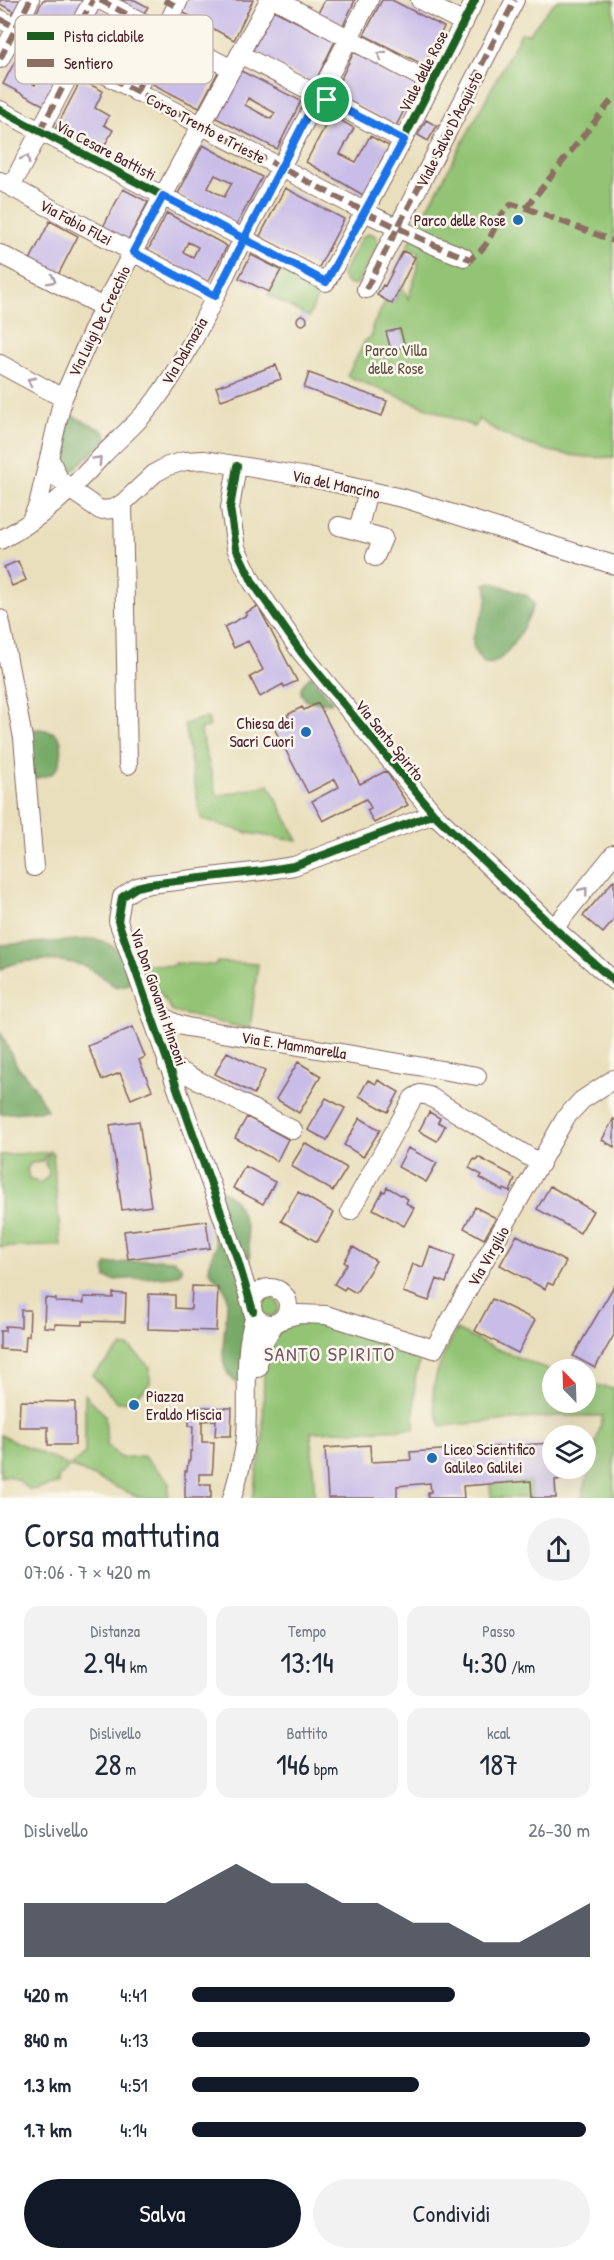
<!DOCTYPE html>
<html lang="it">
<head>
<meta charset="utf-8">
<style>
	body { margin:0; font-family:"Patrick Hand",sans-serif; background:#f2f2f3; color:#1f2937; height:100vh; display:flex; flex-direction:column; font-size:22px; white-space:nowrap }
	* { box-sizing:border-box; margin:0 }
	p { font-size:20px; color:#747a83 }
	.icon { flex:none; width:33px; height:33px; fill:none; stroke:currentColor; stroke-width:2; stroke-linecap:round; stroke-linejoin:round }
	.map { position:relative; height:1498px; overflow:hidden }
	.drawer { display:flex; flex-direction:column; background:#fff; flex:1 }
	.drawer>* { flex:none }
	.needle { width:39px; rotate:337deg }
	.buttons { position:absolute; left:542px; top:1359px; display:grid; gap:12px }
	.buttons a { display:grid; place-items:center; width:54px; height:54px; border-radius:50%; background:#fff; box-shadow:0 6px 24px #0002; font-size:30px }
	.pin { position:absolute; display:grid; place-items:center; width:51px; height:51px; color:#fff; margin:-26px; border:3px solid #fff; border-radius:50%; box-shadow:0 2px 6px #0007 }
	.round { display:grid; place-items:center; flex:none; width:63px; height:63px; border-radius:32px; background:#f2f2f3 }
	.headline { display:flex; align-items:center; justify-content:space-between; height:102px; padding:0 24px }
	h1 { font-size:33px; font-weight:600; line-height:45px }
	.metrics { display:grid; grid-template-columns:repeat(3,1fr); gap:9px; height:102px; padding:6px 24px }
	.metrics div { display:grid; align-content:center; border-radius:15px; background:#f2f2f3; text-align:center }
	.metrics b { font-size:30px; font-weight:600 }
	.metrics small { font-size:16px; font-weight:400 }
	.metrics p { font-size:16px }
	.chart { height:168px; padding:12px 24px }
	.chart p { display:flex; justify-content:space-between }
	.chart svg { width:100%; height:108px; margin-top:6px; fill:#111827; opacity:.7 }
	.action { display:flex; gap:12px; margin-top:auto; padding:12px 24px }
	.action a { flex:1; height:69px; border-radius:36px; background:#111827; color:#fff; font-size:24px; font-weight:600; line-height:69px; text-align:center }
	.action a+a { background:#f2f2f3; color:#1f2937 }
	ul { padding:0 24px; list-style:none; font-size:20px }
	li { display:grid; grid-template-columns:96px 72px 1fr; align-items:center; height:45px }
	li i { height:15px; border-radius:8px; background:#111827 }
	.map>svg:first-child { display:block }
</style>
</head>
<body>
<div class="map">
<svg width="614" height="1498" viewBox="0 0 614 1498">
	<rect width="100%" height="100%" fill="#fbf7ec"/>
	<filter id="ink" filterUnits="userSpaceOnUse"><feTurbulence type="fractalNoise" baseFrequency=".0167" numOctaves="2"/><feDisplacementMap in="SourceGraphic" scale="12" xChannelSelector="R" yChannelSelector="G"/><feConvolveMatrix kernelMatrix="1 2 1 2 8 2 1 2 1" color-interpolation-filters="sRGB"/></filter>
	<filter id="wash" filterUnits="userSpaceOnUse"><feTurbulence type="fractalNoise" baseFrequency=".008" numOctaves="4" result="noise"/><feDisplacementMap in="SourceGraphic" scale="24" xChannelSelector="R" yChannelSelector="G"/><feGaussianBlur stdDeviation="1.35" result="paint"/><feColorMatrix in="noise" values="0 0 0 0 0 0 0 0 0 0 0 0 0 0 0 0 0 1.4 0 .05"/><feComposite in="paint" operator="in"/></filter>
	<g filter="url(#wash)">
		<rect width="100%" height="100%" fill="#e9dfbc"/>
		<path fill="#93c474" stroke="#6e7250" stroke-width="1.5" d="M558,0H614V457C571,460 513,446 479,419L475,427L347,376L365,341L372,336V327L386,300L393,303L402,286L408,299L418,268V252L407,247L521,33L529,34L550,7Z
			M369,233L376,236L379,243L359,281L357,284L349,285L344,280L342,275L361,238Z
			M281,270L313,288L317,298L309,317L268,295Z
			M208,717L210,726L200,729L217,796L269,785L298,841L248,833L201,819L184,724Z
			M217,962L258,964L250,1029L173,1012L139,963L173,966L174,963L215,965Z
			M50,1151L53,1154L61,1246L0,1247V1155L48,1152L42,1162L31,1163L27,1169L29,1179L39,1183L48,1177L49,1170L45,1164Z
			M261 1307a9 9 0 1 1 18 0a9 9 0 1 1-18 0Z
			M317,1321L419,1353L420,1361L415,1378L414,1429L311,1432L315,1498H252L263,1440L264,1357L285,1323Z
			M456,1330L485,1344L552,1371V1402H585V1382L613,1389L614,1388V1498H582L603,1416H558L441,1426C438,1418 435,1410 434,1403C430,1377 446,1352 456,1330Z
			M122,1347H129L150,1367V1383C140,1393 133,1403 117,1402L92,1375Z
			M85,1394L105,1415L107,1445L121,1458L143,1456L169,1481L168,1498H141L69,1466L62,1475H59L58,1484L30,1490C22,1483 11,1473 0,1477V1435L69,1466L85,1454Z
			M531,1481L532,1498H491L490,1484Z"/>
		<path fill="#76aa66" stroke="#606448" stroke-width="1.5" d="M69,414L104,431L108,438L71,472L66,474L58,463L67,416Z
			M491,582L528,596L534,604C529,619 509,657 493,663C491,664 486,663 484,663C453,635 498,614 485,584Z
			M311,675L332,701L331,703L306,701L301,693V687Z
			M40,729C46,730 54,731 58,736C64,744 62,765 54,772C49,777 39,777 32,779L28,730Z
			M96,939C122,947 128,958 129,984L116,987C106,981 95,970 84,966C64,959 17,957 0,970V945Z
			M0,1031L17,1066L33,1085L47,1110L0,1114Z
			M214,1187C221,1191 229,1193 234,1200C248,1220 253,1255 247,1278L245,1387C205,1373 233,1320 226,1292C224,1285 213,1276 209,1270L210,1260L216,1246C212,1227 200,1208 208,1188Z
			M158,1259L174,1260L181,1266V1272L173,1276L113,1280L106,1278L105,1268L107,1264Z"/>
		<g id="blocks">
			<path fill="#c8bce8" fill-rule="evenodd" d="M0,0H23L17,13L0,4Z
				M43,0H80L84,2L65,38L32,21Z
				M119,0H135L148,7L144,13Z
				M188,0H253L234,40L182,12Z
				M325,0H355L343,26L318,13Z
				M382,0H392L444,27L424,65L364,35Z
				M98,8L158,40L139,76L79,43Z
				M273,10L335,41L314,84L252,52Z
				M165,44L218,72L199,108L145,80ZM179,68L186,71L182,79L175,75Z
				M22,48L66,71L47,107L3,84ZM29,70L40,75L35,85L24,79Z
				M354,52L417,85L396,126L334,93Z
				M241,71L301,101L277,149L216,118ZM248,98L275,113L271,119L245,105Z
				M81,80L103,91L95,108L109,116L104,125L113,130L101,152L56,128Z
				M331,115L354,128L340,154L356,162L370,136L389,146L363,195L306,162Z
				M426,120L437,126L428,141L418,135Z
				M203,145L262,177L236,226L178,194ZM215,175L232,183L224,197L208,188Z
				M285,188L344,219L318,269L259,238Z
				M123,189L148,202L128,240L103,227Z
				M167,213L227,246L208,282L148,250ZM188,242L198,247L193,257L183,252Z
				M50,221L78,236L58,275L30,260Z
				M403,251L415,257L392,304L377,295L383,285L385,286Z
				M251,255L281,270L269,292L239,278Z
				M297 320a5 5 0 1 1 10 0a5 5 0 1 1-10 0Z
				M400,329L405,347L391,350L386,332Z
				M276,365L281,379L221,400L216,387Z
				M309,373L387,401L382,416L304,388Z
				M18,561L26,580L12,586L4,567Z
				M258,606L297,681L284,687L283,684L260,697L250,677L263,670L248,641L234,648L224,627L247,615L245,613Z
				M318,703L360,784L386,771L408,805L374,823L367,810L371,808L366,799L323,821L312,801L339,787L335,779L308,793L273,726L289,718L287,715L302,707L304,710Z
				M614,880V920L603,933L583,916Z
				M133,1027L145,1057L139,1060L152,1090L131,1099L120,1073L102,1080L88,1046Z
				M227,1052L265,1071L254,1094L215,1074Z
				M298,1062L321,1076L299,1113L276,1099Z
				M368,1080L376,1084L378,1080L399,1092L388,1112L359,1096Z
				M326,1098L345,1108L327,1140L308,1130Z
				M429,1112L440,1118L438,1122L445,1126L437,1141L419,1131Z
				M247,1117L288,1139L277,1161L235,1138Z
				M360,1118L380,1130L363,1157L344,1145Z
				M614,1118V1147L602,1140Z
				M139,1121L151,1206L122,1210L110,1125Z
				M305,1143L347,1168L333,1191L291,1166Z
				M408,1148L437,1163L426,1182L398,1167Z
				M478,1157L512,1175L511,1177L515,1179L510,1192L504,1189L503,1191L480,1178L482,1175L469,1168L474,1159L476,1160Z
				M245,1166L275,1182L263,1204L233,1188Z
				M550,1186L593,1211L580,1233L537,1209Z
				M387,1187L408,1199L406,1203L414,1208L404,1226L373,1209L383,1191L385,1192Z
				M298,1192L334,1213L317,1242L281,1221Z
				M475,1207L496,1218L484,1239L464,1228Z
				M206,1221L210,1248L128,1259L124,1231Z
				M517,1235L566,1262L553,1285L548,1283L545,1289L500,1265Z
				M353,1247L376,1261L356,1293L346,1287L344,1290L334,1284L347,1264L344,1262Z
				M430,1247L455,1256L446,1283L437,1279L429,1301L403,1292L413,1264L423,1267Z
				M192,1286L218,1287L216,1331L148,1329L149,1294L175,1295V1308L191,1309Z
				M614,1286V1335L595,1368L573,1356Z
				M113,1293L126,1294L125,1322L83,1321V1325L55,1324V1328L44,1327L45,1298L56,1299V1302L84,1303V1297L113,1298Z
				M492,1299L535,1320L518,1353L475,1331Z
				M21,1310H30L29,1336H26L25,1351L0,1349V1331H5V1326L21,1327Z
				M20,1401L75,1402V1445H48V1427H19Z
				M190,1407L202,1409V1407L232,1408L231,1436H215L216,1420L202,1421V1442H214L213,1465L212,1474H199V1484H211V1498H185V1471H187L188,1461H190V1451H192L193,1426H189Z
				M552,1443V1468H570V1479L555,1480L556,1498H532L531,1481L463,1486L464,1498H428V1492H431L430,1483L397,1486V1498H328L325,1448L370,1445L371,1462L411,1460L410,1452Z"/>
		</g>
	</g>
	<g filter="url(#ink)">
		<use href="#blocks" fill-opacity="0" stroke="#82625e" stroke-width="1.5"/>
		<g fill="none" stroke-linecap="round" stroke-linejoin="round">
			<g stroke="#82625e" stroke-width="20">
				<path id="minor" d="M100,0L232,69
					M277,0L432,83
					M420,0L464,23
					M0,19L371,215L431,244L464,257
					M64,53L93,0
					M240,54L403,140
					M0,59L30,0
					M136,92L179,0
					M0,110L326,282L403,140L475,0
					M0,181L215,296
					M11,187L77,60
					M0,254L103,307
					M366,289L515,0
					M0,364L63,398
					M50,459L59,479L71,490L100,510L113,509L123,503L155,473L168,466L185,461L204,460L308,477L406,499L614,565
					M237,466L230,508L236,548L253,583L301,652L434,814L554,928L614,981
					M368,490L358,531L383,538L375,557
					M123,503L128,765
					M30,522L38,505L63,398L103,307L269,0
					M339,526L358,531
					M0,540C40,520 71,490 101,457C119,438 139,422 155,401C192,352 216,292 244,237C285,158 328,79 369,0
					M0,619L23,738L34,867
					M554,928L614,854
					M151,999C162,1017 167,1022 187,1027L477,1076
					M167,1064L293,1130
					M350,1211L413,1098L420,1094L429,1096L541,1164
					M252 1306a18 18 0 1 1 36 0a18 18 0 1 1-36 0Z
					M253,1311L237,1258L118,921L122,897L137,887L150,884L262,871L294,866L434,814
					M284,1318L299,1314L326,1315L434,1349L566,1117L582,1100L614,1079
					M258,1368V1351L275,1323
					M232,1498C238,1478 244,1457 246,1435C249,1396 242,1353 255,1316"/>
			</g>
			<use href="#minor" stroke="#fff" stroke-width="18"/>
			<path stroke="#8d6e63" stroke-width="6" stroke-dasharray="12 6" stroke-linecap="butt" d="M100,0L164,34L136,92
				M164,0L176,6
				M0,19L371,215L443,249L470,259C474,256 479,253 482,249C495,235 496,215 512,204L526,208L614,97
				M64,53L93,0
				M0,59L30,0
				M40,131L77,60
				M526,208L614,241
				M366,289L515,0"/>
			<g stroke="#fbf7ec" stroke-width="11">
				<path id="cycleway" d="M0,110L326,282L403,140L475,0
					M237,466L230,508L236,548L253,583L301,652L434,814L554,928L614,981
					M253,1311L237,1258L118,921L122,897L137,887L150,884L262,871L294,866L434,814"/>
			</g>
			<use href="#cycleway" stroke="#1b5e20" stroke-width="8"/>
		</g>
		<defs><path id="oneway-chevron" d="M-2-3.5L2.5 0L-2 3.5" fill="none" stroke-width="1.6" stroke-linecap="round" stroke-linejoin="round" transform="scale(1.5)"/></defs>
		<g stroke="#ae9aa0">
			<use href="#oneway-chevron" transform="translate(381 55) rotate(-152)"/>
			<use href="#oneway-chevron" transform="translate(26 159) rotate(-62)"/>
			<use href="#oneway-chevron" transform="translate(52 280) rotate(27)"/>
			<use href="#oneway-chevron" transform="translate(31 381) rotate(-152)"/>
			<use href="#oneway-chevron" transform="translate(98 460) rotate(-47)"/>
			<use href="#oneway-chevron" transform="translate(584 891) rotate(-51)"/>
		</g>
	</g>
	<g fill="none" stroke-linecap="round" stroke-linejoin="round" filter="url(#ink)">
		<g stroke="#fff" stroke-width="12">
			<path id="route" d="M327,100L318,95L215,296L133,252L163,196L326,282L404,140L327,100"/>
		</g>
		<use href="#route" stroke="#1a73e8" stroke-width="8"/>
	</g>
	<g fill="#1f6fb2" stroke="#fbf7ec" stroke-width="2">
		<circle cx="518" cy="220" r="6"/>
		<circle cx="306" cy="732" r="6"/>
		<circle cx="134" cy="1405" r="6"/>
		<circle cx="432" cy="1458" r="6"/>
	</g>
	<g text-anchor="middle" stroke-width="5" stroke-linejoin="round" paint-order="stroke">
		<g font-size="16" fill="#4a1f2b" stroke="#fbf7ec">
			<text transform="translate(423 71) rotate(-63)" y="6">Viale delle Rose</text>
			<text transform="translate(206 128) rotate(28)" y="6">Corso Trento e Trieste</text>
			<text transform="translate(449 129) rotate(-63)" y="6">Viale Salvo D'Acquisto</text>
			<text transform="translate(106 150) rotate(28)" y="6">Via Cesare Battisti</text>
			<text transform="translate(76 222) rotate(28)" y="6">Via Fabio Filzi</text>
			<text transform="translate(99 321) rotate(-64)" y="6">Via Luigi De Crecchio</text>
			<text transform="translate(184 351) rotate(-60)" y="6">Via Dalmazia</text>
			<text transform="translate(336 484) rotate(12)" y="6">Via del Mancino</text>
			<text transform="translate(390 740) rotate(51)" y="6">Via Santo Spirito</text>
			<text transform="translate(159 997) rotate(71)" y="6">Via Don Giovanni Minzoni</text>
			<text transform="translate(294 1045) rotate(9)" y="6">Via E. Mammarella</text>
			<text transform="translate(488 1256) rotate(-60)" y="6">Via Virgilio</text>
		</g>
		<g font-size="16" fill="#4a1f2b" stroke="#fbf7ec" text-anchor="end">
			<text x="506" y="226">Parco delle Rose</text>
			<text x="294" y="729">Chiesa dei<tspan x="294" dy="18">Sacri Cuori</tspan></text>
			<text x="146" y="1402" text-anchor="start">Piazza<tspan x="146" dy="18">Eraldo Miscia</tspan></text>
			<text x="444" y="1455" text-anchor="start">Liceo Scientifico<tspan x="444" dy="18">Galileo Galilei</tspan></text>
		</g>
		<g font-size="16" fill="#605141" stroke="#fbf7ec">
			<text x="396" y="356">Parco Villa<tspan x="396" dy="18">delle Rose</tspan></text>
		</g>
		<g font-size="20" letter-spacing="1.5" fill="#76566d" stroke="#fbf7ec">
			<text x="330" y="1361">SANTO SPIRITO</text>
		</g>
	</g>
	<rect x="15" y="15" width="198" height="69" rx="9" fill="#fbf7ec" stroke="#c6b6b2" stroke-width="1.5"/>
	<rect x="27" y="32" width="27" height="8" fill="#1b5e20"/>
	<rect x="27" y="59" width="27" height="8" fill="#8d6e63"/>
	<g font-size="16" fill="#4a1f2b">
		<text x="64" y="42">Pista ciclabile</text>
		<text x="64" y="69">Sentiero</text>
	</g>
</svg>
<div class="buttons">
<a><svg class="needle" viewBox="-14 -14 28 28"><path d="M0-13l5 13h-10z" fill="#e53935"/><path d="M0 13l5-13h-10z" fill="#747a83"/></svg></a>
<a><svg class="icon" aria-label="layers" viewBox="0 0 24 24"><path d="M12 4l9 5-9 5-9-5zM3 14l9 5 9-5"/></svg></a>
</div>
<div class="pin" style="left:327px;top:100px;background:#1e9e55"><svg class="icon" aria-label="arrive" viewBox="0 0 24 24"><path d="M6 21V4h12l-3 4 3 4H6"/></svg></div>
</div>
<section class="drawer">
<div class="headline"><div><h1>Corsa mattutina</h1><p>07:06 · 7 × 420 m</p></div><a class="round"><svg class="icon" aria-label="share" viewBox="0 0 24 24"><path d="M12 15V3M7 8l5-5 5 5M5 13v7h14v-7"/></svg></a></div>
<div class="metrics">
<div><p>Distanza</p><b>2.94<small> km</small></b></div>
<div><p>Tempo</p><b>13:14</b></div>
<div><p>Passo</p><b>4:30<small> /km</small></b></div>
</div>
<div class="metrics">
<div><p>Dislivello</p><b>28<small> m</small></b></div>
<div><p>Battito</p><b>146<small> bpm</small></b></div>
<div><p>kcal</p><b>187</b></div>
</div>
<div class="chart"><p><span>Dislivello</span>26–30 m</p>
<svg viewBox="0 0 160 44" preserveAspectRatio="none"><path d="M0 44V22L10 22L20 22L30 22L40 22L50 14L60 6L70 14L80 14L90 22L100 22L110 30L120 30L130 38L140 38L150 30L160 22V44z"/></svg>
</div>
<ul>
<li><b>420 m</b>4:41<i style="width:66%"></i></li>
<li><b>840 m</b>4:13<i style="width:100%"></i></li>
<li><b>1.3 km</b>4:51<i style="width:57%"></i></li>
<li><b>1.7 km</b>4:14<i style="width:99%"></i></li>
</ul>
<div class="action"><a>Salva</a><a>Condividi</a></div>
</section>
</body>
</html>
